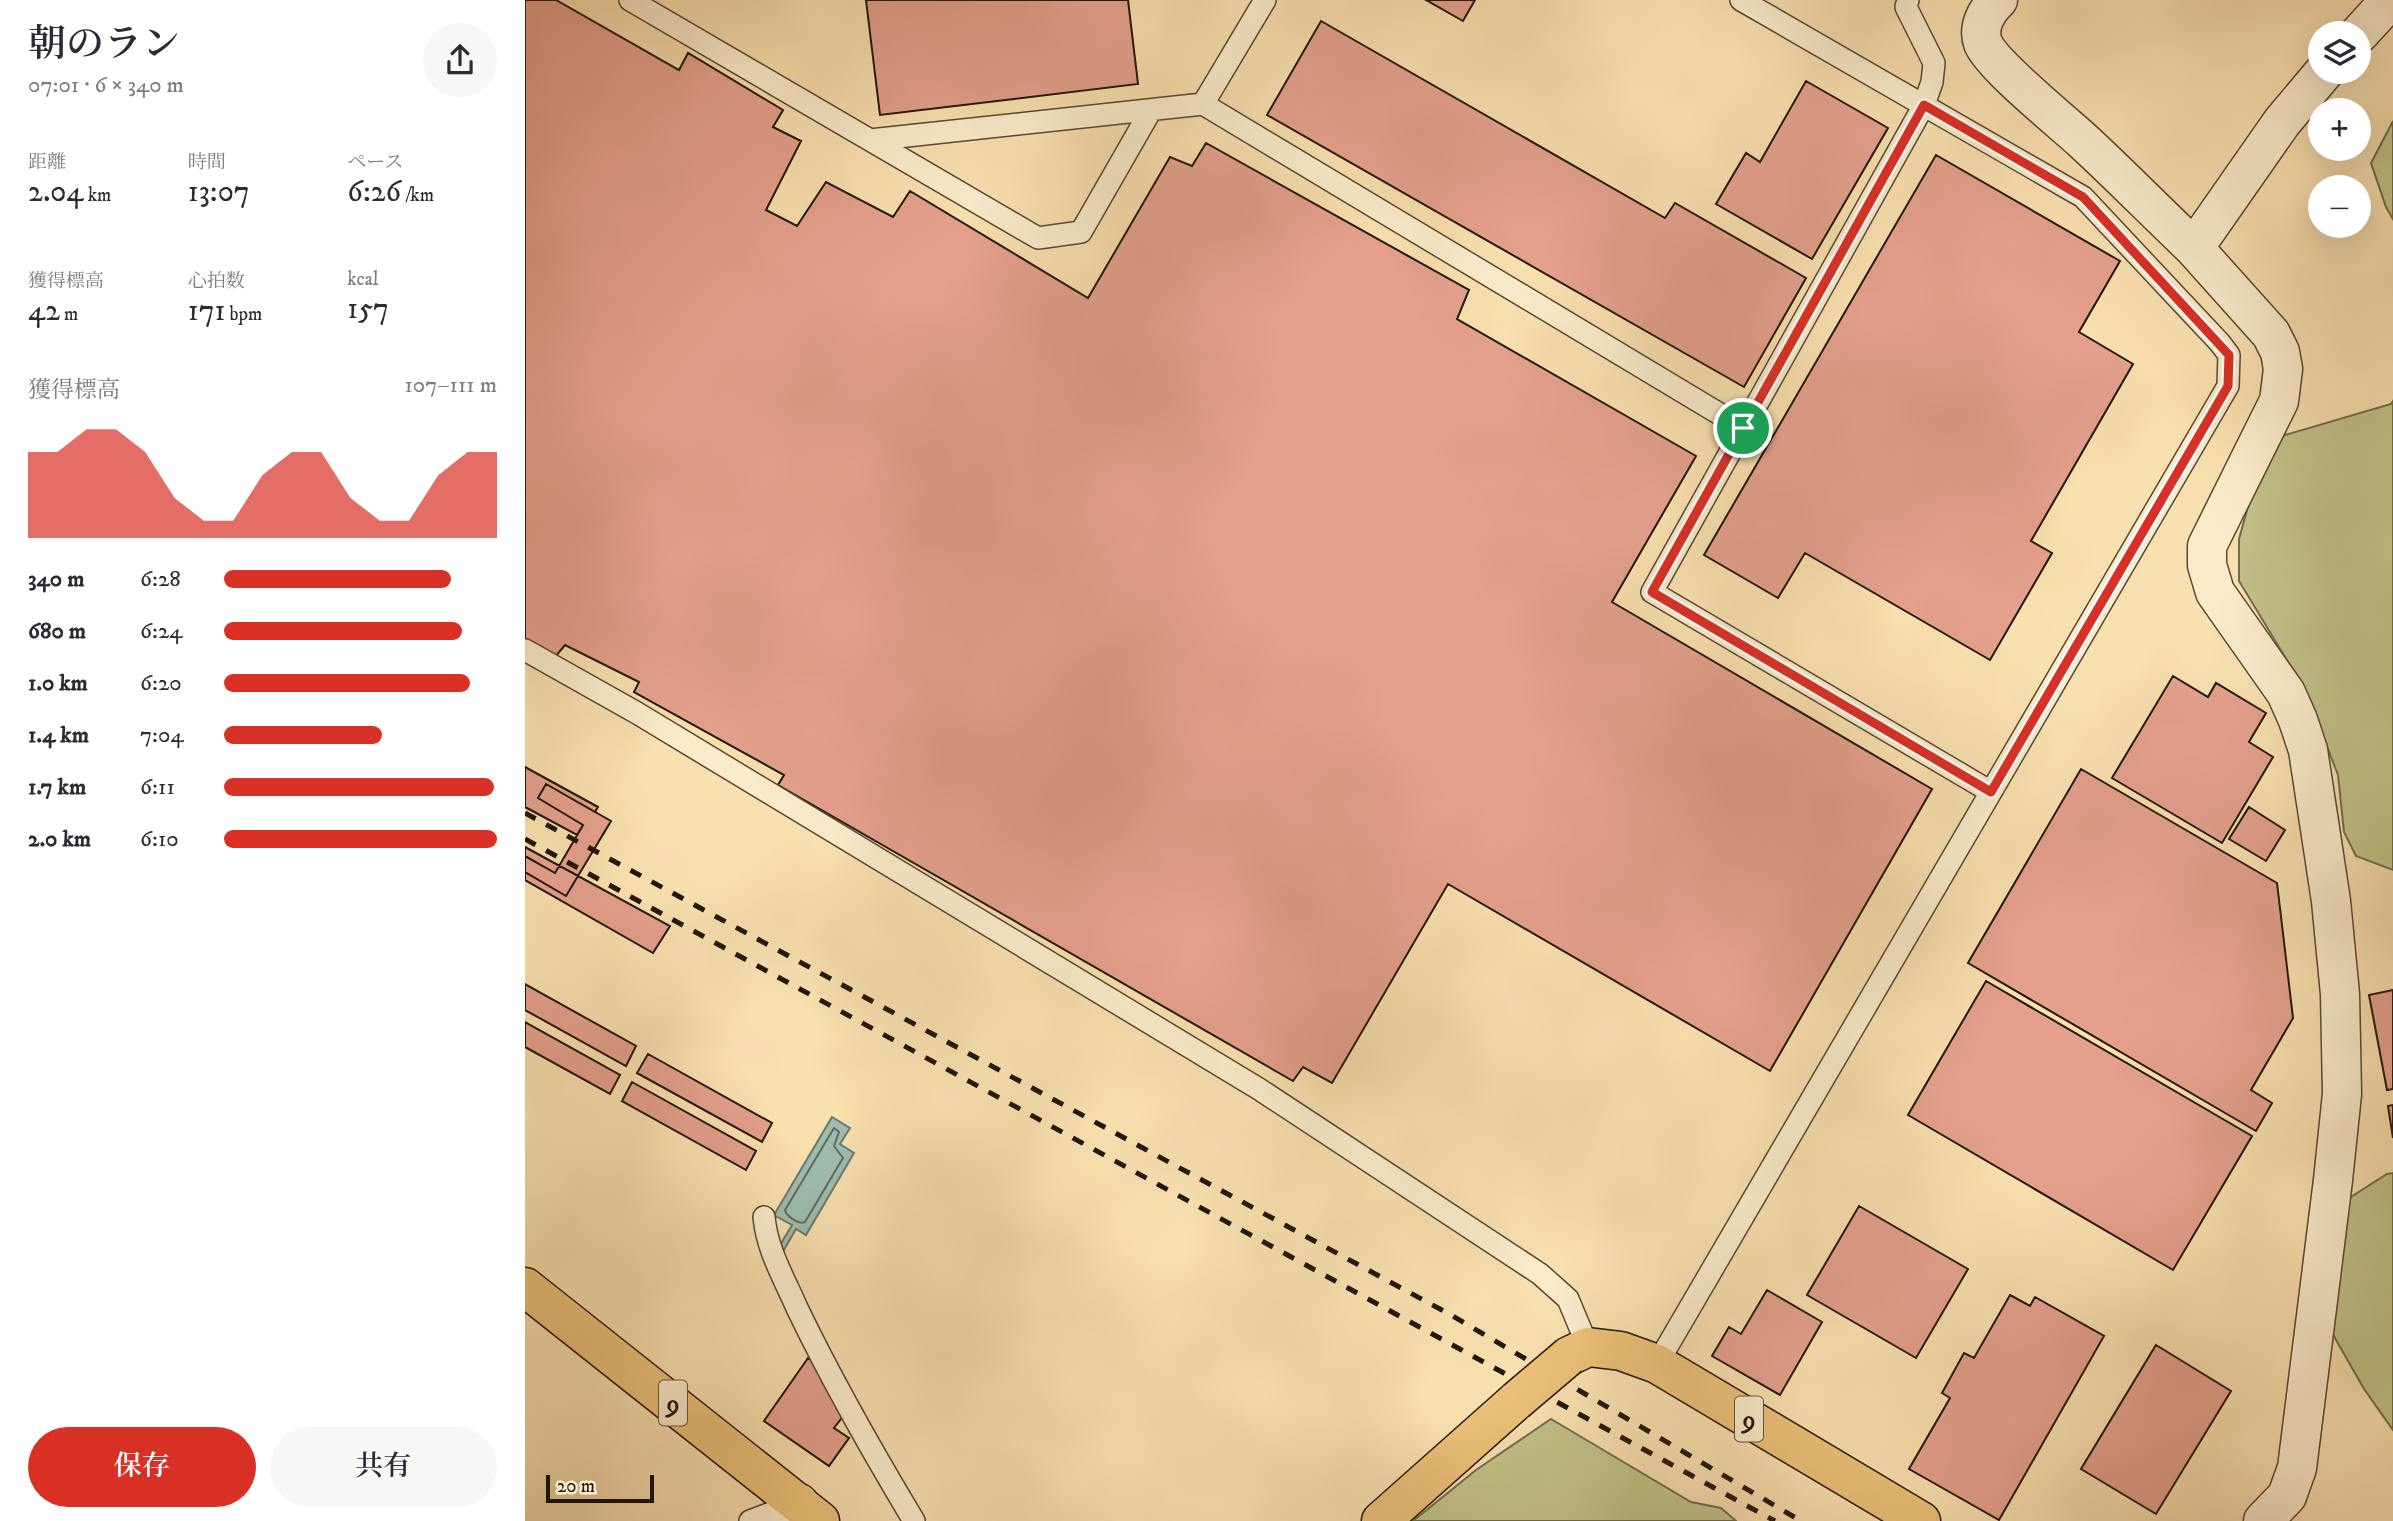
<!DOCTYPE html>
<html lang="ja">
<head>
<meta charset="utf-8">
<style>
	body { margin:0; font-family:"IM FELL DW Pica","Noto Serif JP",serif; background:#f7f7f7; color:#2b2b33; height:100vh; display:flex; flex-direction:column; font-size:26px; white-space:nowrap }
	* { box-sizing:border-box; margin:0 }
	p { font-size:23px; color:#7c7c81 }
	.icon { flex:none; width:38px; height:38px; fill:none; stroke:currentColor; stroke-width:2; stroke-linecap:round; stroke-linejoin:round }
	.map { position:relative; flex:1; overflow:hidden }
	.panel { display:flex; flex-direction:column; background:#fff; width:525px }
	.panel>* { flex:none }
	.fabs { position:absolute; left:1783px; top:21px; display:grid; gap:14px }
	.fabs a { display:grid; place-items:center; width:63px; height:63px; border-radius:50%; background:#fff; box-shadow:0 7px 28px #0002; font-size:35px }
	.scale { position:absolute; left:21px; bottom:18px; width:108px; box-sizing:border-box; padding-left:7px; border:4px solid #20160c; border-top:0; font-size:19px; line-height:24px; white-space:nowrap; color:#20160c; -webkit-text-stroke:5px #fbebcb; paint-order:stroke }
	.pin { position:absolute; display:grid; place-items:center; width:60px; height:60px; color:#fff; margin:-30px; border:4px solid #fff; border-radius:50%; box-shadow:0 2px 7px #0007 }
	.round { display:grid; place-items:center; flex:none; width:74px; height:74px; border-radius:37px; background:#f7f7f7 }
	.headline { display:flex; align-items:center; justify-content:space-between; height:119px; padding:0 28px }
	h1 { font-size:38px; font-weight:600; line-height:52px }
	.figures { display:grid; grid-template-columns:repeat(3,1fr); gap:10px; height:119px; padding:7px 28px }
	.figures div { display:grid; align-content:center }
	.figures b { font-size:30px; font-weight:600 }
	.figures small { font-size:19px; font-weight:400 }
	.figures p { font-size:19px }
	.chart { height:196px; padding:14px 28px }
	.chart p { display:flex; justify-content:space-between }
	.chart svg { width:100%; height:126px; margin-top:7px; fill:#d93025; opacity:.7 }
	.action { display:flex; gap:14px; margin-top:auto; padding:14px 28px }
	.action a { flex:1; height:80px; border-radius:42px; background:#d93025; color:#fff; font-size:28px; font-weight:600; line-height:80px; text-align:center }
	.action a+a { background:#f7f7f7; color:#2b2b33 }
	ul { padding:0 28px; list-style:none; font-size:23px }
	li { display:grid; grid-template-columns:112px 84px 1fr; align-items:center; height:52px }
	li i { height:18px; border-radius:9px; background:#d93025 }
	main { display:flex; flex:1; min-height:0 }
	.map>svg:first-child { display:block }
</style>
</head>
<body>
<main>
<section class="panel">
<div class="headline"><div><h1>朝のラン</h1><p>07:01 · 6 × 340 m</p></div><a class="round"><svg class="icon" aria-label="share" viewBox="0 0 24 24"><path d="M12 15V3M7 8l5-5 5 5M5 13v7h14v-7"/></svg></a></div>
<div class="figures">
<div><p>距離</p><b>2.04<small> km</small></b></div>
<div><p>時間</p><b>13:07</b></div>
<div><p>ペース</p><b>6:26<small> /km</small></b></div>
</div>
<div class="figures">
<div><p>獲得標高</p><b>42<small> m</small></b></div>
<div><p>心拍数</p><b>171<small> bpm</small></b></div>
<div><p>kcal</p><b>157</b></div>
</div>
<div class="chart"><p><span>獲得標高</span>107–111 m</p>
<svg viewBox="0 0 160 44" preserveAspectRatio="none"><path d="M0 44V14L10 14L20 6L30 6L40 14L50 30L60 38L70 38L80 22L90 14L100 14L110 30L120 38L130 38L140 22L150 14L160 14V44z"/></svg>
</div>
<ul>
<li><b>340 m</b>6:28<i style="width:83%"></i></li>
<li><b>680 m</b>6:24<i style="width:87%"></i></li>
<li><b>1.0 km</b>6:20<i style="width:90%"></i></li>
<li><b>1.4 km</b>7:04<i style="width:58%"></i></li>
<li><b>1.7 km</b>6:11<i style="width:99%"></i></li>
<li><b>2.0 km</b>6:10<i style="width:100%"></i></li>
</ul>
<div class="action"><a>保存</a><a>共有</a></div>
</section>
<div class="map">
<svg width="1868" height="1521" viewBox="0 0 1868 1521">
	<rect width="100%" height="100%" fill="#f9e0af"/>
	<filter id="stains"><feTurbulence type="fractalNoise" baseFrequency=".00286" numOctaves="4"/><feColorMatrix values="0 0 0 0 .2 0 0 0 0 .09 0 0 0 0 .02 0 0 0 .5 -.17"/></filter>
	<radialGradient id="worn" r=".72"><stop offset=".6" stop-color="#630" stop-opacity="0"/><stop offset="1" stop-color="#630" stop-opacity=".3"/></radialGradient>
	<path fill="#c1c188" stroke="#706c4a" stroke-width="2" d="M1868,121V219L1861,207L1846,163Z
		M1868,401V870L1831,856L1819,832L1813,775L1780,690L1714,581V539L1724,503L1750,438L1866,404Z
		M1868,1173V1430L1839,1389L1806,1331L1821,1200L1862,1174Z
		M1026,1419L1166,1502L1196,1508L1211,1521H888L951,1470Z"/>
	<path fill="#9ebdaf" stroke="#6c7a6e" stroke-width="2" d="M307,1117L325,1128L315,1144L329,1153L281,1235L271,1229L256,1255L251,1252L267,1225L249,1215Z"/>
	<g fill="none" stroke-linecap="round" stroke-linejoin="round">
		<path stroke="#5f6a5e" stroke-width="2" d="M309,1128L314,1132L309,1146L318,1158L280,1222C274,1225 261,1216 260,1210Z"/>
	</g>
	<path fill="#e4a08d" stroke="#20160c" stroke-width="2" d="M0,0H31L154,70L163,53L258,110L248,127L276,141L241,210L272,226L301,182L368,217L385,191L563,298L645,157L667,166L681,143L944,290L932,319L1171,456L1087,602L1407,789L1245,1071L923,884L807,1083L778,1067L768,1081L253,785L259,775L109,692L114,682L40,645L31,656L0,638Z
		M341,0H603L613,84L355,115Z
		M901,0H950L938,21Z
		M796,21L1140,218L1150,203L1281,278L1219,387L742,115Z
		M1281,81L1363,128L1287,259L1191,204L1221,153L1235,162Z
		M1411,155L1595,261L1554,332L1608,364L1506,541L1527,553L1465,660L1280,553L1253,598L1179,555Z
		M1648,676L1683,697L1691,683L1741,713L1724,742L1748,757L1697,843L1587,778Z
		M0,767L73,807L70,812L21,784L13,798L58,825L52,835L0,807Z
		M1556,769L1752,883L1768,1018L1726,1090L1747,1103L1731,1131L1443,963Z
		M21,784L86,821L41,896L0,872V856L30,873L58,825L13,798Z
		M1724,807L1760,830L1741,861L1704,839Z
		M0,847L145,926L128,953L0,880Z
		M1461,981L1727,1136L1648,1270L1383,1115Z
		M0,984L111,1046L101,1066L0,1010Z
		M1868,990V1089L1862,1090L1844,995Z
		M0,1022L95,1075L85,1094L0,1047Z
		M123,1054L247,1123L237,1142L112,1073Z
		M107,1082L231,1151L221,1170L97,1101Z
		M1868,1105V1138L1863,1106Z
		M1334,1206L1443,1269L1391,1358L1282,1295Z
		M1242,1290L1297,1322L1255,1395L1187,1356L1204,1327L1216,1334Z
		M1485,1295L1505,1306L1510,1297L1579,1336L1474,1520L1384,1469L1425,1398L1417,1393L1439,1353L1449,1358Z
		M1631,1345L1706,1391L1631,1514L1556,1469Z
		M283,1358L297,1367L319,1415L309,1428L324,1438L304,1466L239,1421Z"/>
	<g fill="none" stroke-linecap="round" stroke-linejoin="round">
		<g stroke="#564835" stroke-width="24">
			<path id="service" d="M105,0L513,238L556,232L626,110
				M1383,0L1381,7L1409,63L1407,82L1399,105L1127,592L1466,792
				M678,104L740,0
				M345,140L678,104L1218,428
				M0,650L112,713L734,1089L1015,1274L1043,1299L1063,1347
				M239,1217C242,1250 259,1278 272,1308C307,1381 347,1451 389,1521
				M1132,1364L1703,386L1704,355L1695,343L1558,197L1216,0
				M225,1521L259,1508"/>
		</g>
		<g stroke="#564835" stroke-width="41">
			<path id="minor" d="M1473,0C1462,10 1452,27 1458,43C1466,64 1536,121 1557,140C1595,175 1631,212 1669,248
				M1834,34L1865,0
				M252,1521L274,1503
				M1738,1521L1762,1496L1772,1468L1808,1180L1817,1094L1815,994L1806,901L1783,750L1773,720L1761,693L1690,592L1682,565V546L1754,401L1758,369L1755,352L1746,334L1669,248L1757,122L1799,72"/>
		</g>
		<g stroke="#20160c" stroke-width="41">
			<path id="primary" d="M1044,1356L1063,1347L1096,1351L1132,1364L1396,1521
				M856,1521L991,1401"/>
		</g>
		<g stroke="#20160c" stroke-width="41">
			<path id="trunk" d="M0,1287L295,1521"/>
		</g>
		<use href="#service" stroke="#fbebcb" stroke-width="21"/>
		<use href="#minor" stroke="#fbebcb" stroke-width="38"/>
		<use href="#primary" stroke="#ecc078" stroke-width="38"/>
		<use href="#trunk" stroke="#ecc078" stroke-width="38"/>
		<path stroke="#20160c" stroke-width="5" stroke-dasharray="12 12" stroke-linecap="butt" d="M0,813L926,1315L1276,1521
			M0,839L1250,1521"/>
		<g stroke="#20160c" stroke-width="41" stroke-linecap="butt">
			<path id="primary-bridge" d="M991,1401L1044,1356"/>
		</g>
		<use href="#primary-bridge" stroke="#ecc078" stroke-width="38"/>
	</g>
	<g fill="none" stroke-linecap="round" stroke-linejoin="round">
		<g stroke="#fff" stroke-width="14">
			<path id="route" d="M1399,105L1558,197L1704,355L1703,386L1466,792L1127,592Z"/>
		</g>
		<use href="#route" stroke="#d93025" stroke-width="9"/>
	</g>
	<g text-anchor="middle" stroke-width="5" stroke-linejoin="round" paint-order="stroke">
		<g fill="#fbebcb" stroke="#625645" stroke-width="2">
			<rect x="134" y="1380.5" width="28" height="45" rx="5"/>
			<rect x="1210" y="1396.5" width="28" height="45" rx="5"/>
		</g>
		<g font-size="26" font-weight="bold" fill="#20160c">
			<text x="148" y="1412">9</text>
			<text x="1224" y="1428">9</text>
		</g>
	</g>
	<rect width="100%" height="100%" filter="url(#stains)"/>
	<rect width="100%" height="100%" fill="url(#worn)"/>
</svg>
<div class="fabs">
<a><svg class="icon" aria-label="layers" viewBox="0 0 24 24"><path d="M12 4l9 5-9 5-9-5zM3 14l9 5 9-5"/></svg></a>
<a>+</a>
<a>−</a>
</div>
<div class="scale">20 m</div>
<div class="pin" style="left:1218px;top:428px;background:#1e9e55"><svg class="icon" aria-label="arrive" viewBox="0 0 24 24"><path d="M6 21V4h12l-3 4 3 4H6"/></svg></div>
</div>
</main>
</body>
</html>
